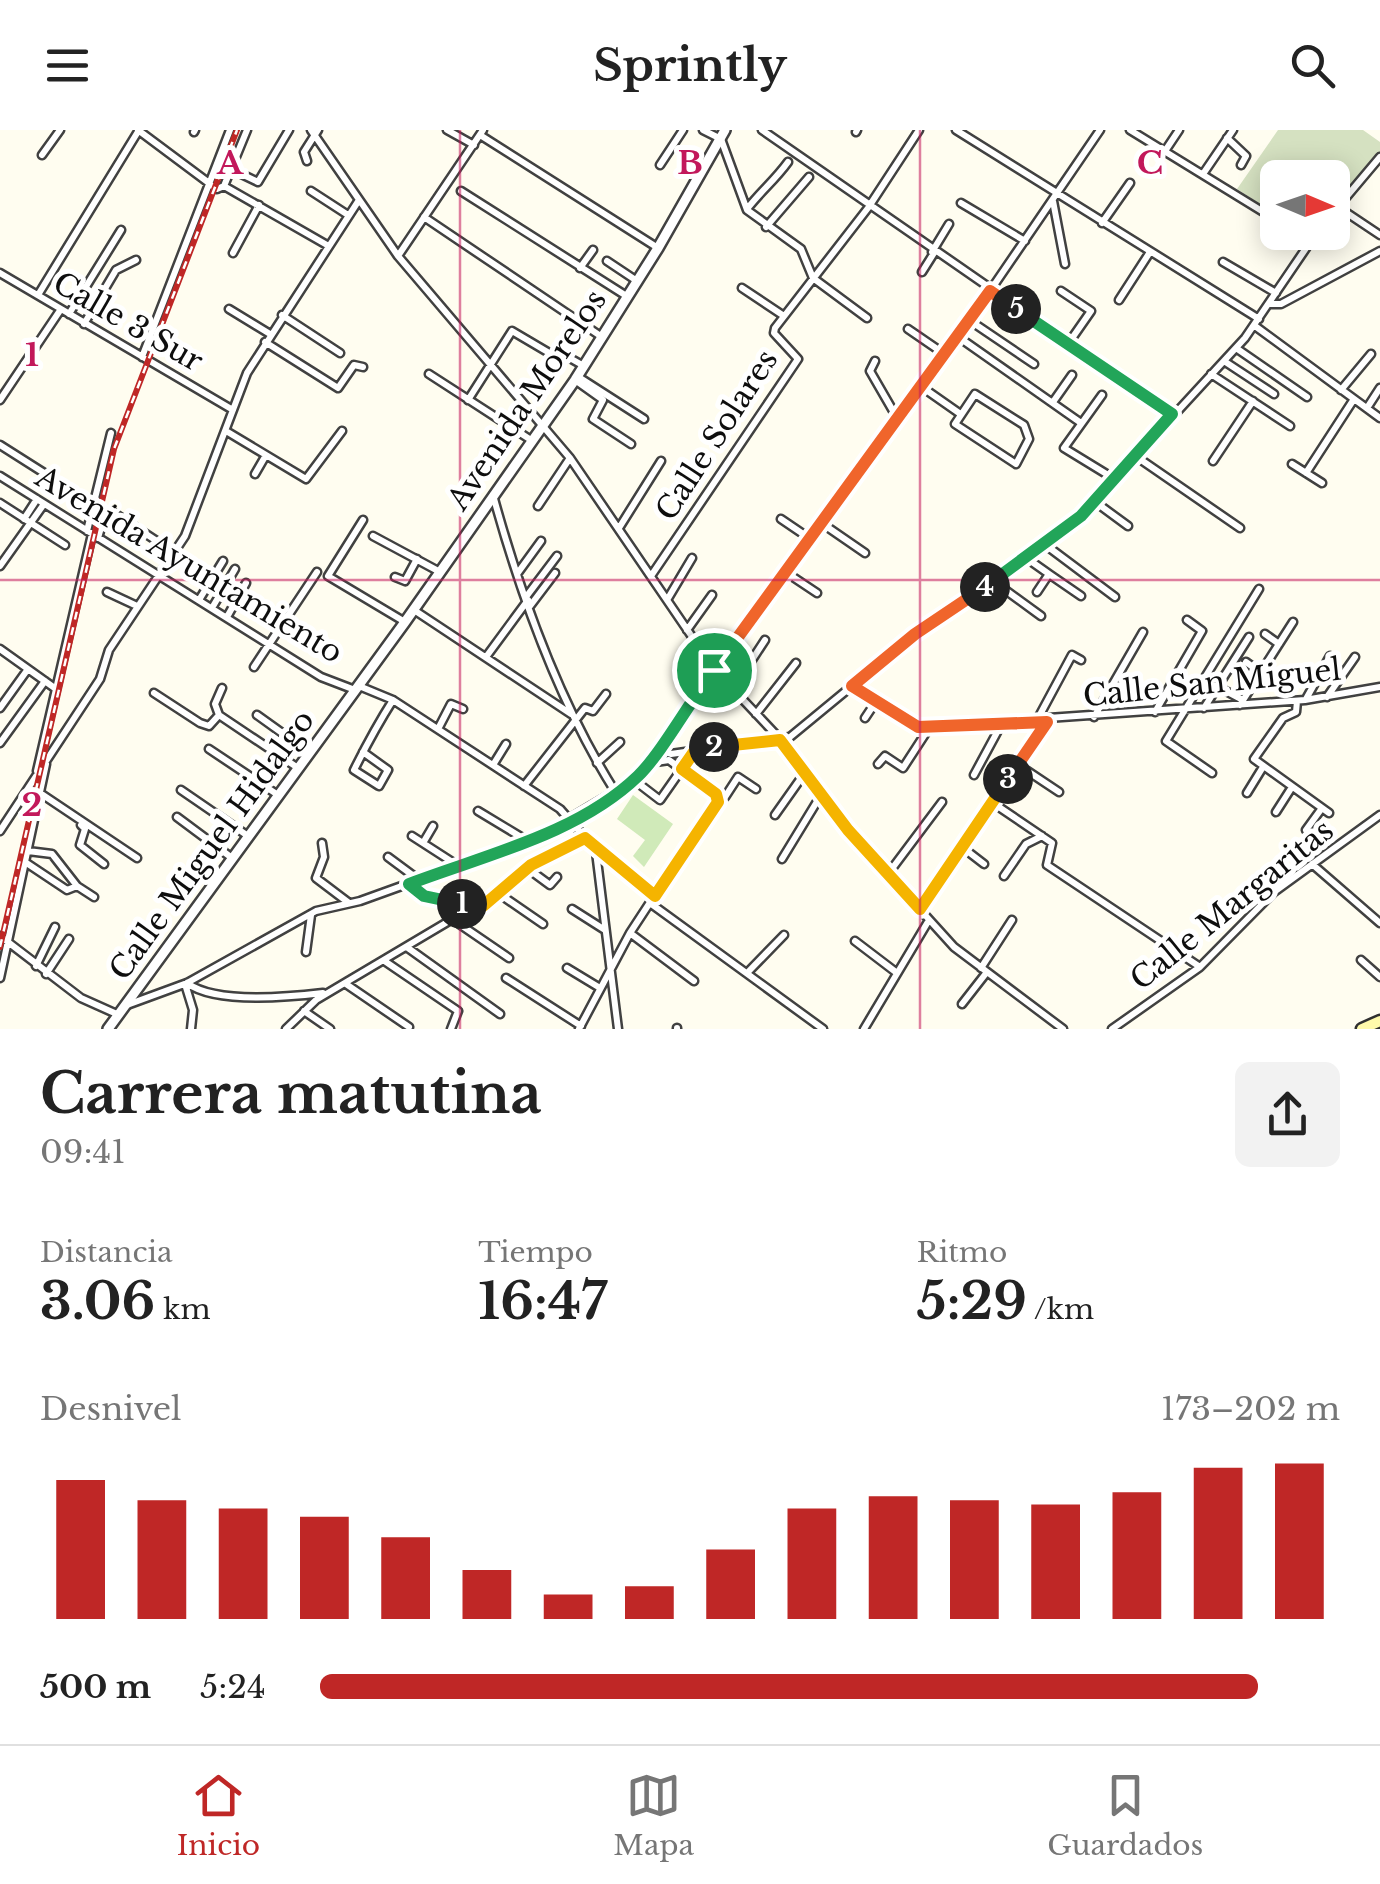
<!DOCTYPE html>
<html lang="es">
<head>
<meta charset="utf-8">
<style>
	body { margin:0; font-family:"Libre Baskerville",serif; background:#f2f2f2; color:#222; height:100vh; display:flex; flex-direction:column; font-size:38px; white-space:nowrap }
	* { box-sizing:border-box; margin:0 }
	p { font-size:32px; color:#767676 }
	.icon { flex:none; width:55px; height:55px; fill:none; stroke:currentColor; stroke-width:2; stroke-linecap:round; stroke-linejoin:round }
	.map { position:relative; height:899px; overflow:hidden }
	.side { display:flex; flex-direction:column; background:#fff; flex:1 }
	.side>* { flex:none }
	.needle { width:65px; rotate:92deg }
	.fabs { position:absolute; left:1260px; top:30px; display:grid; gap:20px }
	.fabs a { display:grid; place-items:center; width:90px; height:90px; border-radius:15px; background:#fff; box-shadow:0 5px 25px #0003; font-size:50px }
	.pin { position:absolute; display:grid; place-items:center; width:85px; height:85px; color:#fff; margin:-42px; border:5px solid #fff; border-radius:50%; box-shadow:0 2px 10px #0007 }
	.km { position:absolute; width:50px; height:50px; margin:-25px; border-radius:50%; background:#222; color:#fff; font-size:28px; line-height:50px; text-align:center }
	.round { display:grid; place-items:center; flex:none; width:105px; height:105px; border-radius:15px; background:#f2f2f2 }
	.overview { display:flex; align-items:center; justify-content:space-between; height:170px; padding:0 40px }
	h1 { font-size:55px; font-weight:800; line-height:75px }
	.figures { display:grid; grid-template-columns:repeat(3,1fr); gap:15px; height:170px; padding:10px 40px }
	.figures div { display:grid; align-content:center }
	.figures b { font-size:50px; font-weight:800 }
	.figures small { font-size:28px; font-weight:400 }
	.figures p { font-size:28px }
	.chart { height:280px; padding:20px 40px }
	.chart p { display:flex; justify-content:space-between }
	.chart svg { width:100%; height:180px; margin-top:10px; stroke:#bf2726; stroke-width:6 }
	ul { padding:0 40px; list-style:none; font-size:32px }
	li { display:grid; grid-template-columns:160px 120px 1fr; align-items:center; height:75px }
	li i { height:25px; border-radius:12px; background:#bf2726 }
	header { display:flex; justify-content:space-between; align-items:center; height:130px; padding:0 40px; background:#fff; font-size:45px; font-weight:800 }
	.tab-bar { display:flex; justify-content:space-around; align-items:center; height:140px; border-top:2px solid #e0e0e0; background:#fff; font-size:28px; color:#767676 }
	.tab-bar a { display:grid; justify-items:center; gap:5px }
	.tab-bar .on { color:#bf2726 }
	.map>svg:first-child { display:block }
</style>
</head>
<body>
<header><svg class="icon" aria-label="menu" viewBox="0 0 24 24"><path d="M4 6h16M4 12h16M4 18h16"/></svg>Sprintly<svg class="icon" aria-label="search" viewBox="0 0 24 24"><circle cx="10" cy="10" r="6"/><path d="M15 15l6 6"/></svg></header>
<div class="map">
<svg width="1380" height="899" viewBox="0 0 1380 899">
	<rect width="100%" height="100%" fill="#fffdf0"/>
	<path fill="#d0eab9" d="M633,665L673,694L644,737L633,726L645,710L617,689Z"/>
	<path fill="#d5e1c1" d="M1278,0H1363L1380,12V24L1333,80L1332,48H1278L1277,85L1237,59Z"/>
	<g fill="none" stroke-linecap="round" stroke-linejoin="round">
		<g stroke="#414141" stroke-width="11">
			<path id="minor" d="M138,0L217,59L224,56L327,115
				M311,0L398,126L570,328L714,539L781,610L848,700L954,817L1063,899
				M447,0L474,15
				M703,0L721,9L747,80L801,119L813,148L867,188
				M762,0L1172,284
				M956,0L1259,189
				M1130,0L1278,91
				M194,2L195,0
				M856,2L857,0
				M480,5L658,118
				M1227,8L1246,26L1241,35
				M1165,21L1179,0
				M42,25L60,0
				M307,31L304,22L318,0
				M660,35L683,0
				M231,39L258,52L289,0
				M1203,44L1233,0
				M224,56L247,0
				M311,61L348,85
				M461,61L628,167
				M1053,71L1065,134
				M961,73L1025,111
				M1338,77L1380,105
				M747,79C761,61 775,50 788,32
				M1332,84L1380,27
				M424,87L602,207
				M1102,93L1130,53
				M766,97L809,47
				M1296,102L1310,111
				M932,122L949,94
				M233,123L259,75
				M398,126L483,0
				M607,131L637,151
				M1223,132L1276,163
				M580,138L593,120
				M922,142L934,123
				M0,143L233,280
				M742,158L784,186
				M1061,161L1091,181L1068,214
				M38,165L139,0
				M1119,170L1150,122
				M1269,174H1281L1380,121
				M229,179L270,204
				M69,184L121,100
				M282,185L340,223
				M969,190L1034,234
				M84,194L116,140L136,130
				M1255,196L1380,288
				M908,199L943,223
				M957,206L1081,293
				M265,212L338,258L354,235L363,237
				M1236,218L1307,267
				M142,227L230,0
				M875,231L870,241L896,286
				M1224,231L1274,264
				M429,244L531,310
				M1211,244L1290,296
				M577,246L644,289
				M575,250L603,270L593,289L631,314
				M919,255L959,283
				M1341,260L1371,224
				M975,264L1024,295L1029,309L1016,334L955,294Z
				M1102,265L1064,318L1113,348
				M0,270L61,179
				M468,270L512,201L551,224L559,222L584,236
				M1053,272L1072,245
				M1367,278L1380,258
				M226,301L306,349L342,301
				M0,315L93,374
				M1134,325L1240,398
				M1213,331L1253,271
				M1292,334L1322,353
				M1306,343L1354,269
				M255,344L266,325
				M0,346L321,547L355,560
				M493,365C521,467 559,573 616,663
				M1094,371L1128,396
				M0,373L65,415
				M538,376L570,328
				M24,389L37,369
				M781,389L809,408
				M363,390L328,446L405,492
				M820,392L865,423
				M619,398L661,331
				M87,401L111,303
				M373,406L440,442
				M98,408L105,384L111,381L175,423
				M1043,413L1115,467
				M1025,427L1049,444L1037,462
				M0,436L44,374
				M784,441L817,463
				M517,444L541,411
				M1049,444L1081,466
				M651,446L798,229L774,203L775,198L868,78L919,0
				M395,447L405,451L417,429
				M993,451L1041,486
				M107,462L137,476
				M526,467L557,426
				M199,470L223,431
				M667,470L692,428
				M530,476L555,443
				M212,478L235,439
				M414,480L571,584
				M227,487L246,453
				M687,500L712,465
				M1265,504L1279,514
				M0,519L56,559
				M486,527L528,470
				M1246,532L1261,543
				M254,537L317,442
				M359,556L393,570L560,679L596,720L655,766
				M852,556L918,597L1305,570L1380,557
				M222,558L215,574L219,585L298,638
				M733,559L765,510
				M1222,559L1243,570
				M154,563L200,593L209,596L219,585
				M1327,567L1355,527
				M1306,569L1330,526
				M1297,571L1296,582L1283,588L1254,629L1329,683
				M1240,575L1293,492
				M0,578L28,539
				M1204,578L1249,507
				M1155,582L1202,501L1187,490
				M756,584L796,533
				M257,585L310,623
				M1094,587L1143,502
				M865,588L875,573
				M1036,592L1072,525L1081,530
				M438,599L451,574L463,579
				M0,613L45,551
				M209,619L278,665
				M657,619L671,624L790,607L915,504L1081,386L1245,208L1317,102
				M363,622L388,640L379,656L354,640L355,638C367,614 379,592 393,570
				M597,633L620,612
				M649,633L669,630L719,667
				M878,634L885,626L903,638L929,598
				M1017,634L1059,662
				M493,635L506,614
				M37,641L92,404
				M1212,643L1166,611L1259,459
				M974,645L1001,595
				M634,650L660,670L695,620
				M524,656L585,578L593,581L606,564
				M181,660L248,706
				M40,663L137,728
				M1247,663L1263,637
				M993,673L1052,713L1047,735L1200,837
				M478,681L526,710
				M1276,682L1292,657
				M775,685L804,644
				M177,687L232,728
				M81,695L85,699L80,715L104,734
				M1306,700L1322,678
				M0,701L100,549L109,520L185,406L247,243L359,70
				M412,706L457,735
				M322,713L324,727L316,748L349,773
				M423,713L433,696
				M962,717L984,734
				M596,722L618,899
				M388,727L419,750
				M782,729L821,665
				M25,732L67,760L77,756L52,724L28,721
				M1312,734L1380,793
				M527,738L550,755L557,747
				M888,744L942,672
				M1004,746L1026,714L1042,706
				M409,753L424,765L471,778
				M77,756L94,767
				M498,763L543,794
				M650,773L823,899
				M572,779L605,800
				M920,779L1047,593
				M452,789L509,828
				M630,803L694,851
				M0,806L81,868L119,885
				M855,811L897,843
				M408,818L500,884
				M306,822L311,785
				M1361,830L1380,847
				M386,832L458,881L451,899
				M36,836L55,797
				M567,838L600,858
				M981,838L1012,790
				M748,842L784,805
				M46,844L69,809
				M0,848L46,634
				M506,848L581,896
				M187,853C215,874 289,867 323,863
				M185,854L193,880L191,899
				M346,854L409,897
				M962,874L987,842
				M127,875L187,853L316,781L360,771L540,706L634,650L990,161L1100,0
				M304,881L330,899
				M286,899L316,870L471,778L483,776L531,735L585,708
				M579,899L630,803L719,667H725L738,647L756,659
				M677,899V898
				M864,899L929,790
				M1112,899L1200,837L1274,762L1380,685"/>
		</g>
		<g stroke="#414141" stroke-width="14">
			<path id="tertiary" d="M108,899L405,492L575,250L658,118L725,0"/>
		</g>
		<g stroke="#303030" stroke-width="15">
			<path id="secondary" d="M1362,899L1380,891"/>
		</g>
		<use href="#minor" stroke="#fff" stroke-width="6"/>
		<use href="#tertiary" stroke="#fff" stroke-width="9"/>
		<use href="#secondary" stroke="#fffaab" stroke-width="10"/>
		<g stroke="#bf2726" stroke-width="6">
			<path id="rail" d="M0,817L114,319L237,0"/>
		</g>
		<use href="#rail" stroke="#fff" stroke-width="2.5" stroke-dasharray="8" stroke-linecap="butt"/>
	</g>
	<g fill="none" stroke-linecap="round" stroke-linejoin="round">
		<g stroke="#fff" stroke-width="20">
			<path id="split-1" d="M462,774L424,766L409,754C485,725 578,704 638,646C661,624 692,568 714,540"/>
		</g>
		<g stroke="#fff" stroke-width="20">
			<path id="split-2" d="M462,774L483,776L531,735L585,708L655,766L718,672L716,664L682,639L696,619L714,617"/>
		</g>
		<g stroke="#fff" stroke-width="20">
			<path id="split-3" d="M714,617L780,610L848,700L920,779L1008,649"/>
		</g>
		<g stroke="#fff" stroke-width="20">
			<path id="split-4" d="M985,457L915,504L852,556L918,597L1047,592L1008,649"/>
		</g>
		<g stroke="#fff" stroke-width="20">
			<path id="split-5" d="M985,457L1081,386L1172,284L1016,179"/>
		</g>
		<g stroke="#fff" stroke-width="20">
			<path id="split-6" d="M714,540L990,161L1016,179"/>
		</g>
		<use href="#split-1" stroke="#22a559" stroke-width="12"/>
		<use href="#split-2" stroke="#f5b400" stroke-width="12"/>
		<use href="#split-3" stroke="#f5b400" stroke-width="12"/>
		<use href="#split-4" stroke="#f0652b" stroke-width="12"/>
		<use href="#split-5" stroke="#22a559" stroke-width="12"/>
		<use href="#split-6" stroke="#f0652b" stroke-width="12"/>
	</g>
	<path fill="none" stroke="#c2185b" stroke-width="2.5" stroke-opacity="0.55" d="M460,0V899M920,0V899M0,450H1380"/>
	<g text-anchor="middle" stroke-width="10" stroke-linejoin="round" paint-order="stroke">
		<g font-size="30" fill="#0e0e0e" stroke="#fff">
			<text transform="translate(128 192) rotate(30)" y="10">Calle 3 Sur</text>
			<text transform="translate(527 270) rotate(-56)" y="10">Avenida Morelos</text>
			<text transform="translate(717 305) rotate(-57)" y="10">Calle Solares</text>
			<text transform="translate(189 435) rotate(31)" y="10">Avenida Ayuntamiento</text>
			<text transform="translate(1212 553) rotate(-6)" y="10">Calle San Miguel</text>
			<text transform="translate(212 715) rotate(-54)" y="10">Calle Miguel Hidalgo</text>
			<text transform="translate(1232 775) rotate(-39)" y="10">Calle Margaritas</text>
		</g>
	</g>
	<g font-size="32" text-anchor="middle" font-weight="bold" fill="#c2185b" stroke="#fff" stroke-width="10" stroke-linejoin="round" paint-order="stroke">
		<text x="230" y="44">A</text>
		<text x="690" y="44">B</text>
		<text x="1150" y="44">C</text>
		<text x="32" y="236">1</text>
		<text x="32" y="686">2</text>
	</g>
</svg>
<div class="fabs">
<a><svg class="needle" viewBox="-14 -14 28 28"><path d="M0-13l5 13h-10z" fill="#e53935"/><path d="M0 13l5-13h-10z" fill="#767676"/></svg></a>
</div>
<div class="pin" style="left:714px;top:540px;background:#1e9e55"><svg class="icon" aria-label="arrive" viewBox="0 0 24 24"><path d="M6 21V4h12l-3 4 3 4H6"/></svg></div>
<b class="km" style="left:462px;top:774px">1</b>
<b class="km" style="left:714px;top:617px">2</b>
<b class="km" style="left:1008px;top:649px">3</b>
<b class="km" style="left:985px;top:457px">4</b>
<b class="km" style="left:1016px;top:179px">5</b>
</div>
<section class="side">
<div class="overview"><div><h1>Carrera matutina</h1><p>09:41</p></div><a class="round"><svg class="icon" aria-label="share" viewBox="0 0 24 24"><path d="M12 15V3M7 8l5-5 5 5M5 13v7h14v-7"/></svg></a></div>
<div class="figures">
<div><p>Distancia</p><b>3.06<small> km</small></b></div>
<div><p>Tiempo</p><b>16:47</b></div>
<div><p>Ritmo</p><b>5:29<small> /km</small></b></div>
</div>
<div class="chart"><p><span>Desnivel</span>173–202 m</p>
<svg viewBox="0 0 160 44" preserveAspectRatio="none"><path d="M5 44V10M15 44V15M25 44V17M35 44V19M45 44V24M55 44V32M65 44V38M75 44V36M85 44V27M95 44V17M105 44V14M115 44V15M125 44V16M135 44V13M145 44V7M155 44V6"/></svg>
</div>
<ul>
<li><b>500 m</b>5:24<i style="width:92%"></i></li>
</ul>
</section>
<nav class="tab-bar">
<a class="on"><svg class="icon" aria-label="home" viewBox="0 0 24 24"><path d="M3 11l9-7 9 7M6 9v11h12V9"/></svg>Inicio</a>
<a><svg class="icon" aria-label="map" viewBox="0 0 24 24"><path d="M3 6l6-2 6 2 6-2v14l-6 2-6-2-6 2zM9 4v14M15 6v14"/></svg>Mapa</a>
<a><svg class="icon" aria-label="saved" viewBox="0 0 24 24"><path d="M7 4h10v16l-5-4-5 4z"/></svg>Guardados</a>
</nav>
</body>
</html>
